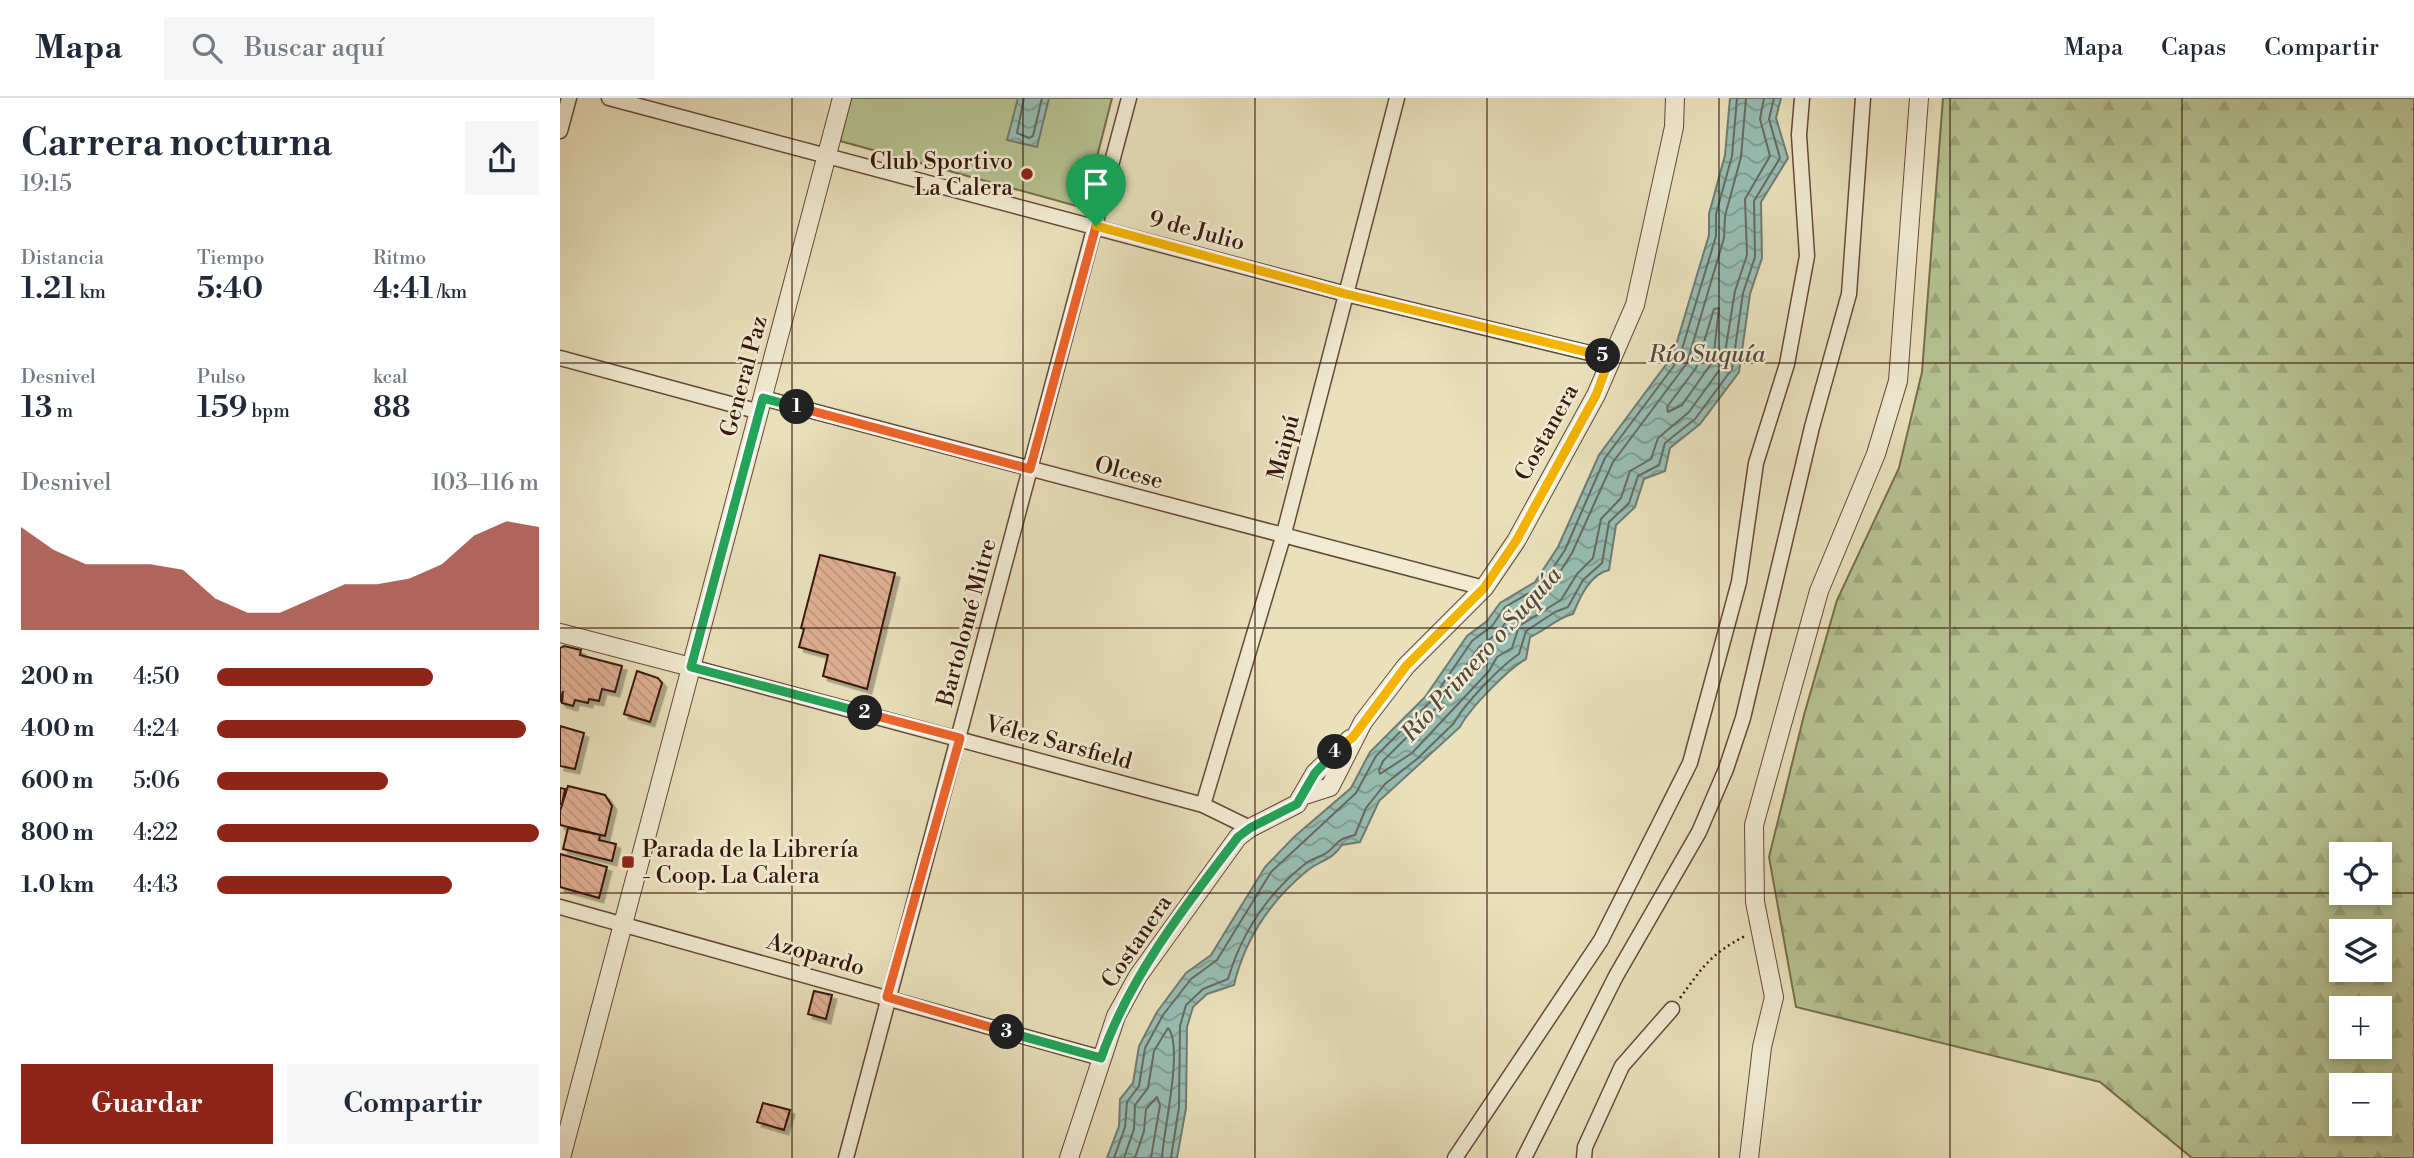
<!DOCTYPE html>
<html lang="es">
<head>
<meta charset="utf-8">
<style>
	body { margin:0; font-family:"Libre Bodoni",serif; background:#f6f6f7; color:#1f2937; height:100vh; display:flex; flex-direction:column; font-size:26px; white-space:nowrap }
	* { box-sizing:border-box; margin:0 }
	p { font-size:23px; color:#747a83 }
	.icon { flex:none; width:38px; height:38px; fill:none; stroke:currentColor; stroke-width:2; stroke-linecap:round; stroke-linejoin:round }
	.map { position:relative; flex:1; overflow:hidden }
	.drawer { display:flex; flex-direction:column; background:#fff; width:560px }
	.drawer>* { flex:none }
	.fabs { position:absolute; left:1769px; top:744px; display:grid; gap:14px }
	.fabs a { display:grid; place-items:center; width:63px; height:63px; border-radius:0px; background:#fff; box-shadow:0 4px 10px #0003; font-size:35px }
	.pin { position:absolute; display:grid; place-items:center; width:60px; height:60px; color:#fff; margin:-72px -30px; border-radius:50% 50% 50% 0; rotate:-45deg; box-shadow:0 0 7px #0007 }
	.pin .icon { rotate:45deg }
	.km { position:absolute; width:35px; height:35px; margin:-18px; border-radius:50%; background:#222; color:#fff; font-size:19px; line-height:35px; text-align:center }
	.round { display:grid; place-items:center; flex:none; width:74px; height:74px; border-radius:0px; background:#f6f6f7 }
	.summary { display:flex; align-items:center; justify-content:space-between; height:119px; padding:0 21px }
	h1 { font-size:38px; font-weight:600; line-height:52px }
	.metrics { display:grid; grid-template-columns:repeat(3,1fr); gap:10px; height:119px; padding:7px 21px }
	.metrics div { display:grid; align-content:center }
	.metrics b { font-size:30px; font-weight:600 }
	.metrics small { font-size:19px; font-weight:400 }
	.metrics p { font-size:19px }
	.chart { height:196px; padding:14px 21px }
	.chart p { display:flex; justify-content:space-between }
	.chart svg { width:100%; height:126px; margin-top:7px; fill:#8f2418; opacity:.7 }
	.action { display:flex; gap:14px; margin-top:auto; padding:14px 21px }
	.action a { flex:1; height:80px; border-radius:0px; background:#8f2418; color:#fff; font-size:28px; font-weight:600; line-height:80px; text-align:center }
	.action a+a { background:#f6f6f7; color:#1f2937 }
	ul { padding:0 21px; list-style:none; font-size:23px }
	li { display:grid; grid-template-columns:112px 84px 1fr; align-items:center; height:52px }
	li i { height:18px; border-radius:9px; background:#8f2418 }
	header { display:flex; align-items:center; gap:42px; box-sizing:border-box; height:98px; padding:0 35px; background:#fff; border-bottom:2px solid #e0e1e3 }
	header strong { font-size:33px }
	nav { display:flex; gap:38px; margin-inline-start:auto; font-size:24px }
	.search { width:490px; height:63px; background:#f6f6f7; display:flex; align-items:center; gap:18px; box-sizing:border-box; padding:0 24px; border-radius:0px; color:#747a83; font-size:26px }
	main { display:flex; flex:1; min-height:0 }
	.map>svg:first-child { display:block }
</style>
</head>
<body>
<header>
<strong>Mapa</strong>
<div class="search"><svg class="icon" aria-label="search" viewBox="0 0 24 24"><circle cx="10" cy="10" r="6"/><path d="M15 15l6 6"/></svg>Buscar aquí</div>
<nav><a>Mapa</a><a>Capas</a><a>Compartir</a></nav>
</header>
<main>
<section class="drawer">
<div class="summary"><div><h1>Carrera nocturna</h1><p>19:15</p></div><a class="round"><svg class="icon" aria-label="share" viewBox="0 0 24 24"><path d="M12 15V3M7 8l5-5 5 5M5 13v7h14v-7"/></svg></a></div>
<div class="metrics">
<div><p>Distancia</p><b>1.21<small> km</small></b></div>
<div><p>Tiempo</p><b>5:40</b></div>
<div><p>Ritmo</p><b>4:41<small> /km</small></b></div>
</div>
<div class="metrics">
<div><p>Desnivel</p><b>13<small> m</small></b></div>
<div><p>Pulso</p><b>159<small> bpm</small></b></div>
<div><p>kcal</p><b>88</b></div>
</div>
<div class="chart"><p><span>Desnivel</span>103–116 m</p>
<svg viewBox="0 0 160 44" preserveAspectRatio="none"><path d="M0 44V8L10 16L20 21L30 21L40 21L50 23L60 33L70 38L80 38L90 33L100 28L110 28L120 26L130 21L140 11L150 6L160 8V44z"/></svg>
</div>
<ul>
<li><b>200 m</b>4:50<i style="width:67%"></i></li>
<li><b>400 m</b>4:24<i style="width:96%"></i></li>
<li><b>600 m</b>5:06<i style="width:53%"></i></li>
<li><b>800 m</b>4:22<i style="width:100%"></i></li>
<li><b>1.0 km</b>4:43<i style="width:73%"></i></li>
</ul>
<div class="action"><a>Guardar</a><a>Compartir</a></div>
</section>
<div class="map">
<svg width="1854" height="1060" viewBox="0 0 1854 1060">
	<defs>
		<pattern id="forest-firs" width="22" height="20" patternUnits="userSpaceOnUse" patternTransform="scale(1.75)"><rect width="22" height="20" fill="#b6c291"/><path d="M5 1l3.5 6h-7zM16 11l3.5 6h-7z" fill="#9da67c"/></pattern>
		<pattern id="water-waves" width="16" height="10" patternUnits="userSpaceOnUse" patternTransform="scale(1.75)"><rect width="16" height="10" fill="#97bdb3"/><path d="M0 5q4-4 8 0t8 0" fill="none" stroke="#7c9990"/></pattern>
		<pattern id="building-back-hatch" width="6" height="6" patternUnits="userSpaceOnUse" patternTransform="scale(1.75)"><rect width="6" height="6" fill="#e0b094"/><path d="M-1 5l2 2M0 0l6 6M5-1l2 2" fill="none" stroke="#c1977e"/></pattern>
		<filter id="shadow"><feDropShadow dx="4.5" dy="4.5" stdDeviation="0" flood-color="#0004"/></filter>
	</defs>
	<rect width="100%" height="100%" fill="#e9e0bc"/>
	<filter id="stains"><feTurbulence type="fractalNoise" baseFrequency=".00286" numOctaves="4"/><feColorMatrix values="0 0 0 0 .2 0 0 0 0 .09 0 0 0 0 .02 0 0 0 .5 -.17"/></filter>
	<radialGradient id="worn" r=".72"><stop offset=".6" stop-color="#630" stop-opacity="0"/><stop offset="1" stop-color="#630" stop-opacity=".3"/></radialGradient>
	<path fill="url(#forest-firs)" stroke="#766d4e" stroke-width="2" fill-rule="evenodd" d="M1383,0H1854V1060H1632L1540,984L1236,909L1209,759L1244,617L1277,502L1339,370L1362,274ZM1782,756H1820V794H1782ZM1782,833H1820V872H1782ZM1782,910H1820V948H1782ZM1782,987H1820V1026H1782Z"/>
	<path fill="#b6c291" stroke="#766d4e" stroke-width="2" d="M291,0H552L524,110L280,43Z"/>
	<path fill="url(#water-waves)" stroke="#717b70" stroke-width="2" d="M458,0H489L477,49L447,42Z
		M1170,0H1221L1216,20L1228,60L1201,104L1202,160L1190,196L1179,274L1140,326L1110,350L1105,373L1084,381L1075,409L1056,427L1049,472C1030,476 1020,499 1013,516C996,520 987,532 970,539L966,561C949,570 909,611 900,629L819,703L800,744L782,747C771,763 762,761 748,772C710,803 685,840 674,887L647,896L633,909L627,929L626,1010L617,1060H547L559,1028L560,1001L573,985L579,948L597,914L626,875L651,857L705,769L734,739L791,690L810,654L865,599L907,538L927,523L940,505L975,484L998,449L1039,357L1113,257L1149,137V116L1165,57Z"/>
	<g fill="none" stroke-linecap="round" stroke-linejoin="round">
		<path stroke="#676a5f" stroke-width="2" d="M464,0L457,35L469,40L473,38L482,0
			M1186,0L1181,59L1165,118L1164,140L1127,265L1053,364L1012,455L988,493L952,516L938,535L919,549L877,609L823,663L819,672L820,676L852,655L929,573L937,559L952,550L959,528L1001,502L1017,476L1033,460L1041,421L1061,400L1070,373L1091,361L1098,340L1129,314L1163,267L1175,193L1187,157L1185,101L1210,58L1200,21L1204,0
			M1159,210L1153,263L1122,307L1108,314L1107,309L1136,270L1154,211Z
			M554,1060L565,1029L567,1004L579,988L585,950L603,917L631,881L657,862L711,774L796,695L816,658L871,603L912,543L932,528L945,509L981,488L1005,452L1045,360L1119,261L1156,138V116L1172,58L1177,0
			M564,1060L574,1031L575,1007L588,990L594,953L608,930C624,948 603,1034 602,1060
			M575,1060L584,1033L586,1011L597,999L600,1007L591,1060
			M611,1060L619,1009L620,928L626,907L643,891L668,881C682,834 706,797 745,766C752,760 762,759 769,753C781,742 777,742 795,737L806,710L825,686L857,661L894,625C904,606 942,567 959,556L966,533L995,514L1008,509L1023,482L1042,465L1049,424L1069,405L1078,378L1099,367L1105,345L1135,321L1172,271L1183,195L1195,159L1194,103L1220,60L1209,21L1214,0"/>
	</g>
	<path fill="url(#building-back-hatch)" stroke="#37180b" stroke-width="2" filter="url(#shadow)" d="M260,457L335,475L307,591L263,578L268,557L239,549L244,531L241,530Z
		M4,548L21,552L20,557L62,568L55,594L42,591L39,603L29,601L28,605L15,602L13,608L2,605L3,593L0,604V550Z
		M77,573L98,580L102,585L90,624L64,616Z
		M0,628L24,635L15,671L0,668Z
		M8,688L45,697L52,708L45,738L0,727V713Z
		M0,690L5,691L2,707L0,706Z
		M8,730L40,737L39,742L56,746L52,763L3,751Z
		M0,756L47,769L39,800L0,789Z
		M254,893L272,897L266,921L248,916Z
		M203,1005L230,1012L224,1032L197,1024Z"/>
	<g fill="none" stroke-linecap="round" stroke-linejoin="round">
		<g stroke="#644a37" stroke-width="17">
			<path id="minor" d="M49,0L786,196L1050,260
				M0,33L9,0
				M0,260L200,314
				M203,300L924,490
				M131,569L643,707L690,730
				M643,707L723,439L837,0
				M0,809L541,960
				M286,1060L569,0
				M895,1060L1041,842L1130,665L1179,484L1196,365L1227,266L1247,158L1239,37L1242,0
				M964,1060L1056,878L1139,734L1166,671L1183,620L1252,329L1289,196L1303,0
				M1024,1060L1025,1049L1062,968L1112,911"/>
		</g>
		<g stroke="#644a37" stroke-width="20">
			<path id="tertiary" d="M0,535L131,569
				M745,697L770,689L803,624L846,568L924,490L956,443L1036,297L1075,207L1114,29L1115,0
				M1,1060L282,0
				M509,1060L556,918L578,878L678,739L690,730L737,706L755,675L790,641
				M1189,1060L1202,949L1214,899L1195,804L1194,727L1259,493L1316,356L1338,283L1359,0"/>
		</g>
		<path stroke="#37180b" stroke-width="2.5" stroke-dasharray="2 3.5" stroke-linecap="butt" d="M1120,900C1143,869 1149,857 1185,838"/>
		<use href="#minor" stroke="#f1ebd3" stroke-width="14"/>
		<use href="#tertiary" stroke="#f1ebd3" stroke-width="18"/>
	</g>
	<g fill="none" stroke-linecap="round" stroke-linejoin="round">
		<g stroke="#fff" stroke-width="14">
			<path id="split-1" d="M237,309L470,371L536,128"/>
		</g>
		<g stroke="#fff" stroke-width="14">
			<path id="split-2" d="M237,309L203,300L131,569L305,615"/>
		</g>
		<g stroke="#fff" stroke-width="14">
			<path id="split-3" d="M305,615L400,640L327,899L447,934"/>
		</g>
		<g stroke="#fff" stroke-width="14">
			<path id="split-4" d="M447,934L541,960C570,878 625,808 678,739L690,730L737,706L755,675L775,654"/>
		</g>
		<g stroke="#fff" stroke-width="14">
			<path id="split-5" d="M775,654L793,639L846,568L924,490L956,443L1036,297L1050,260L1043,258"/>
		</g>
		<g stroke="#fff" stroke-width="14">
			<path id="split-6" d="M536,128L786,196L1043,258"/>
		</g>
		<use href="#split-1" stroke="#f0652b" stroke-width="9"/>
		<use href="#split-2" stroke="#22a559" stroke-width="9"/>
		<use href="#split-3" stroke="#f0652b" stroke-width="9"/>
		<use href="#split-4" stroke="#22a559" stroke-width="9"/>
		<use href="#split-5" stroke="#f5b400" stroke-width="9"/>
		<use href="#split-6" stroke="#f5b400" stroke-width="9"/>
	</g>
	<path fill="none" stroke="#37180b" stroke-width="2" stroke-opacity="0.55" d="M232,0V1060M463,0V1060M695,0V1060M927,0V1060M1159,0V1060M1390,0V1060M1622,0V1060M0,265H1854M0,530H1854M0,795H1854"/>
	<g fill="#8f2418" stroke="#f1ebd3" stroke-width="2.5">
		<circle cx="467" cy="76" r="7"/>
		<rect x="61" y="757" width="14" height="14" rx="3.5"/>
	</g>
	<g text-anchor="middle" stroke-width="5" stroke-linejoin="round" paint-order="stroke">
		<g font-size="23" fill="#37180b" stroke="#f1ebd3" text-anchor="end">
			<text x="453" y="71">Club Sportivo<tspan x="453" dy="26">La Calera</tspan></text>
			<text x="82" y="759" text-anchor="start">Parada de la Librería<tspan x="82" dy="26">- Coop. La Calera</tspan></text>
		</g>
		<g font-size="23" fill="#37180b" stroke="#f1ebd3">
			<text transform="translate(637 132) rotate(15)" y="8">9 de Julio</text>
			<text transform="translate(183 278) rotate(-75)" y="8">General Paz</text>
			<text transform="translate(986 334) rotate(-61)" y="8">Costanera</text>
			<text transform="translate(723 349) rotate(-75)" y="8">Maipú</text>
			<text transform="translate(569 374) rotate(15)" y="8">Olcese</text>
			<text transform="translate(406 524) rotate(-75)" y="8">Bartolomé Mitre</text>
			<text transform="translate(499 644) rotate(15)" y="8">Vélez Sarsfield</text>
			<text transform="translate(576 843) rotate(-56)" y="8">Costanera</text>
			<text transform="translate(256 856) rotate(16)" y="8">Azopardo</text>
		</g>
		<g font-size="24" font-style="italic" fill="#544a3d" stroke="#f1ebd3">
			<text x="1147" y="264">Río Suquía</text>
			<text transform="translate(921 556) rotate(-48)" y="8">Río Primero o Suquía</text>
		</g>
	</g>
	<rect width="100%" height="100%" filter="url(#stains)"/>
	<rect width="100%" height="100%" fill="url(#worn)"/>
</svg>
<div class="fabs">
<a><svg class="icon" aria-label="locate" viewBox="0 0 24 24"><circle cx="12" cy="12" r="6"/><path d="M12 2v4M12 18v4M2 12h4M18 12h4"/></svg></a>
<a><svg class="icon" aria-label="layers" viewBox="0 0 24 24"><path d="M12 4l9 5-9 5-9-5zM3 14l9 5 9-5"/></svg></a>
<a>+</a>
<a>−</a>
</div>
<div class="pin" style="left:536px;top:128px;background:#1e9e55"><svg class="icon" aria-label="arrive" viewBox="0 0 24 24"><path d="M6 21V4h12l-3 4 3 4H6"/></svg></div>
<b class="km" style="left:237px;top:309px">1</b>
<b class="km" style="left:305px;top:615px">2</b>
<b class="km" style="left:447px;top:934px">3</b>
<b class="km" style="left:775px;top:654px">4</b>
<b class="km" style="left:1043px;top:258px">5</b>
</div>
</main>
</body>
</html>
